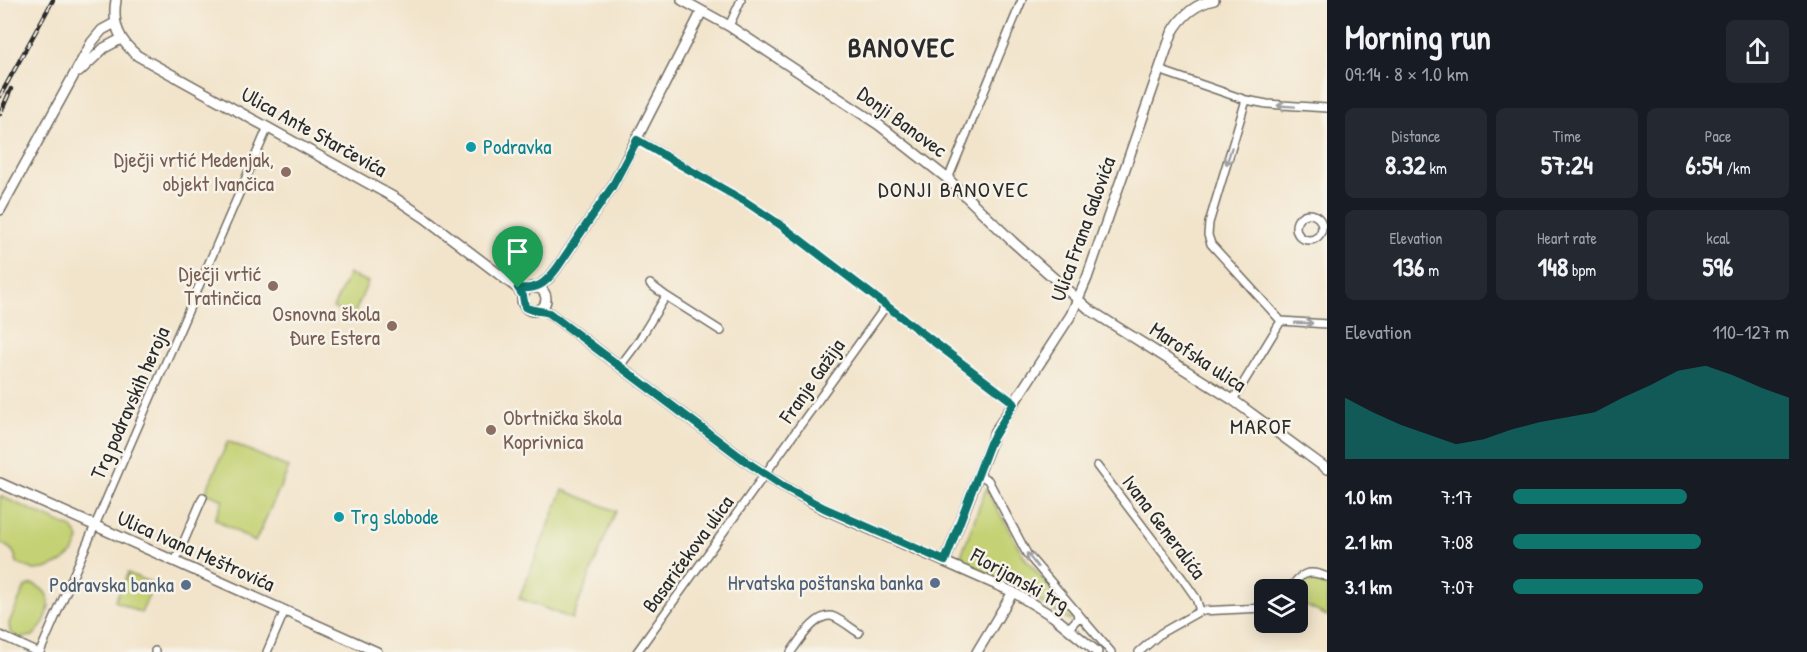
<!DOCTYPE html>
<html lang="en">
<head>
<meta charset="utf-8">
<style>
	body { margin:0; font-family:"Patrick Hand",sans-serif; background:#242831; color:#f1f3f6; height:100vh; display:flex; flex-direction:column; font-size:22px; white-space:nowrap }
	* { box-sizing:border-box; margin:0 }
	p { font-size:20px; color:#9ea1a6 }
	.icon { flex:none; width:33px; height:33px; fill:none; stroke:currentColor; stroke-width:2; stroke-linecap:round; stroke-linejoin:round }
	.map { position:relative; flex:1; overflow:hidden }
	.details { display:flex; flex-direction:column; background:#171b24; width:480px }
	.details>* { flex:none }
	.buttons { position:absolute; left:1254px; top:579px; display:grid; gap:12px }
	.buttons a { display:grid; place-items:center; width:54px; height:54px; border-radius:9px; background:#171b24; box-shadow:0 3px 15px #0003; font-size:30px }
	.pin { position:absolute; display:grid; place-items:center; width:51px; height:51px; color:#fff; margin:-62px -26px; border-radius:50% 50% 50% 0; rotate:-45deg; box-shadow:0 0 6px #0007 }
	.pin .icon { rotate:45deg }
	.round { display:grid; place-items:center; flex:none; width:63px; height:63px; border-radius:9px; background:#242831 }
	.headline { display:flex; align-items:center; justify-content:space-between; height:102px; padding:0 18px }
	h1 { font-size:33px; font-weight:700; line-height:45px }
	.stats { display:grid; grid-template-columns:repeat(3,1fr); gap:9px; height:102px; padding:6px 18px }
	.stats div { display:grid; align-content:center; border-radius:9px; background:#242831; text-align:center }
	.stats b { font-size:26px; font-weight:700 }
	.stats small { font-size:16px; font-weight:400 }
	.stats p { font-size:16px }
	.chart { height:168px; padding:12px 18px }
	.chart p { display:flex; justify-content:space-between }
	.chart svg { width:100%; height:108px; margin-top:6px; fill:#0f766e; opacity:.7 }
	ul { padding:0 18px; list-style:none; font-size:20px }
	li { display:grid; grid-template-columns:96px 72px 1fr; align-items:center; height:45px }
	li i { height:15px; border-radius:8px; background:#0f766e }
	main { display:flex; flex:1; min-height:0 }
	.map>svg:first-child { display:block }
</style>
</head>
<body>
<main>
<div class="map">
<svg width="1327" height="652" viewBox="0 0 1327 652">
	<rect width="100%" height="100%" fill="#f7f3e8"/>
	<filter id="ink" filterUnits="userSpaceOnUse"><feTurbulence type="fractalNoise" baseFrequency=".0167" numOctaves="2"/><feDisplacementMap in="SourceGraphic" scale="12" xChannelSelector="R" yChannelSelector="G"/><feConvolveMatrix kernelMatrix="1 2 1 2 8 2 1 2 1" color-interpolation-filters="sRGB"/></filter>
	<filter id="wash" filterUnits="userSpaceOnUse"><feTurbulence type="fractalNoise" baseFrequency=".008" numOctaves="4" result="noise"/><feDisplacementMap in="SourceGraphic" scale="24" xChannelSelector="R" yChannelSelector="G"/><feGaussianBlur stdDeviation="1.35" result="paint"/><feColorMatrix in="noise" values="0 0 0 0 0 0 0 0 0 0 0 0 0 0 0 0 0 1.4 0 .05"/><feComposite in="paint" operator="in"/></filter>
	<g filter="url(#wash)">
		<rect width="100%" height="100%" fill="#f2e4cb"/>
		<path fill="#c4d274" stroke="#787e50" stroke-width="1.5" d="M349,274L368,282L353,317L333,308Z
			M228,441L289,468L255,542L215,519L223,500L209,494L204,496Z
			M986,489L1025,558L1074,616L1070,621L1034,598L959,561Z
			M563,490L616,511L572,619L519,598Z
			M0,496L72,528L78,536L79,540L73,553L62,562L45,569L34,570L17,563C15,551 11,548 0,543Z
			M128,573L154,584L141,613L115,601Z
			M1315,578L1327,582V616L1298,602V590L1295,589L1300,582Z
			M32,584C59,593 49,620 33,636L19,638L10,632L9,623L25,587Z"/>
	</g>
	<g filter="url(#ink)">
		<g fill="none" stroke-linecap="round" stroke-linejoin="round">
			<g stroke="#716c63" stroke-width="10">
				<path id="street" d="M729,26L741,0
					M1159,70L1246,100L1267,104L1327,108
					M1246,100L1209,223L1208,235L1211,244L1281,321
					M637,139L746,202L782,226L1014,403
					M948,179L1022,0
					M1296 227a13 13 0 1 1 26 0a13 13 0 1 1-26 0Z
					M650,284L666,296
					M1281,321L1327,324
					M620,366L638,342L666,296L721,331
					M1233,400L1281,321
					M1097,466L1182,578L1196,598L1200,611
					M979,475L988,480L1027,554L1111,652
					M175,562L203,497
					M1290,590C1299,573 1309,569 1327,577
					M1069,628L1078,618L1077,612
					M0,635L37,652
					M40,652L268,127
					M155,652V651
					M267,652L285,610
					M637,652L886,306
					M791,652C799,641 818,610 834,617C843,621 851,628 859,633
					M1139,652L1161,633L1200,611L1264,608"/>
			</g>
			<g stroke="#716c63" stroke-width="12">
				<path id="secondary" d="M116,0C112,24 119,41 138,56L395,198L425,218L517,288L523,296
					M682,0L729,26L879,125L948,179L1013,242L1090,310L1233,400L1327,469
					M79,72L104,48L121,39
					M0,210L92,42L102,30L115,23
					M522 299a12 12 0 1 1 24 0a12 12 0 1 1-24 0Z
					M536,288L549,278L557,268L612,187L702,11
					M540,309L549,313L747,462L783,486L824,509L1013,592L1054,617L1097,652
					M0,483L377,652
					M945,561L995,432L1071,315L1087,278L1172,33C1181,17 1195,4 1214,0
					M977,652L1013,592"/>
			</g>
			<use href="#street" stroke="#fff" stroke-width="7"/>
			<use href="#secondary" stroke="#fff" stroke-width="9"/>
			<g stroke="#2b2b2b" stroke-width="4.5">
				<path id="rail" d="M0,96L53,0
					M0,114L11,89"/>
			</g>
			<use href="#rail" stroke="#f7f3e8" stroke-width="2" stroke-dasharray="7" stroke-linecap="butt"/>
		</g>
		<defs><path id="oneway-shaft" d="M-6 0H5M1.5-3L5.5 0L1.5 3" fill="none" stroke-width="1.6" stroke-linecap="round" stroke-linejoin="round" transform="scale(1.5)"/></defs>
		<g stroke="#a0a0a0">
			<use href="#oneway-shaft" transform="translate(1286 106) rotate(-176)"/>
			<use href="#oneway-shaft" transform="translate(1229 156) rotate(107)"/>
			<use href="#oneway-shaft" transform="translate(1304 323) rotate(2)"/>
			<use href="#oneway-shaft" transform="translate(1032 560) rotate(-128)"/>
		</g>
	</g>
	<g fill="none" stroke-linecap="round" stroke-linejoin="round" filter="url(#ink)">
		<g stroke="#fff" stroke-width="12">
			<path id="route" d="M637,140L746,202L782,226L1014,403L990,443L945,561L824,508L783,486L747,462L549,313C541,310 533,312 525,307L523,296L518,288C537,290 545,284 557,268L612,187Z"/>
		</g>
		<use href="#route" stroke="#0f766e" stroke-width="8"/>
	</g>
	<g fill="#0f9aa8" stroke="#f7f3e8" stroke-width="2">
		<circle cx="471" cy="147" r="6"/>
		<circle cx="339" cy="517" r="6"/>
	</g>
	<g fill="#8d6e63" stroke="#f7f3e8" stroke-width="2">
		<circle cx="286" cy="172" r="6"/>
		<circle cx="273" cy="286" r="6"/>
		<circle cx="392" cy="326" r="6"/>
		<circle cx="491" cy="430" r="6"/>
	</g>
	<g fill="#5c6f8a" stroke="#f7f3e8" stroke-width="2">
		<circle cx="935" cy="583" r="6"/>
		<circle cx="186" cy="585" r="6"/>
	</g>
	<g text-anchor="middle" stroke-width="5" stroke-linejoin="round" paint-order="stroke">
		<g font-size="21" fill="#2b2b2b" stroke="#f7f3e8">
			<text transform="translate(902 122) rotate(36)" y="7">Donji Banovec</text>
			<text transform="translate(314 132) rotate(29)" y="7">Ulica Ante Starčevića</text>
			<text transform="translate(1083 229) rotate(-70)" y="7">Ulica Frana Galovića</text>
			<text transform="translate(1198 357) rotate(33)" y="7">Marofska ulica</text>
			<text transform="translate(812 381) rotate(-55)" y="7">Franje Gažija</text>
			<text transform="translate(130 403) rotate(-66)" y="7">Trg podravskih heroja</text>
			<text transform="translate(1164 527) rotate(53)" y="7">Ivana Generalića</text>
			<text transform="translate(196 551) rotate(24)" y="7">Ulica Ivana Meštrovića</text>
			<text transform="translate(688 554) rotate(-54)" y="7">Basaričekova ulica</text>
			<text transform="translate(1020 580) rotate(29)" y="7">Florijanski trg</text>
		</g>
		<g font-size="21" fill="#0d838f" stroke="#f7f3e8" text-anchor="start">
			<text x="483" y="154">Podravka</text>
			<text x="351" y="524">Trg slobode</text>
		</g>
		<g font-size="21" fill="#785e54" stroke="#f7f3e8" text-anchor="end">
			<text x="274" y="167">Dječji vrtić Medenjak,<tspan x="274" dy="24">objekt Ivančica</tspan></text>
			<text x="261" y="281">Dječji vrtić<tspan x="261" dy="24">Tratinčica</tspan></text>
			<text x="380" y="321">Osnovna škola<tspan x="380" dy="24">Đure Estera</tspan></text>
			<text x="503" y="425" text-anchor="start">Obrtnička škola<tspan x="503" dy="24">Koprivnica</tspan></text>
		</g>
		<g font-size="21" fill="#4e5e75" stroke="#f7f3e8" text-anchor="end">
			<text x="923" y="590">Hrvatska poštanska banka</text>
			<text x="174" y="592">Podravska banka</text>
		</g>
		<g font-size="22" letter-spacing="1.5" fill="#2b2b2b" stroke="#f7f3e8">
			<text x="954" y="197">DONJI BANOVEC</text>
			<text x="1261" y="434">MAROF</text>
		</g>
		<g font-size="27" font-weight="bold" letter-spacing="1.5" fill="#2b2b2b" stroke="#f7f3e8">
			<text x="902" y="57">BANOVEC</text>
		</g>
	</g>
</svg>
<div class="buttons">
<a><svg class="icon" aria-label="layers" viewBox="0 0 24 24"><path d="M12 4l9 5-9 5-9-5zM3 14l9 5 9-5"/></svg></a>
</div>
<div class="pin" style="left:518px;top:288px;background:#1e9e55"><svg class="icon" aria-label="arrive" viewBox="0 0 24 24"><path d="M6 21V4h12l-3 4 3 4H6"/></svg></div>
</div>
<section class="details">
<div class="headline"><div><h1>Morning run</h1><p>09:14 · 8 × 1.0 km</p></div><a class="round"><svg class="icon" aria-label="share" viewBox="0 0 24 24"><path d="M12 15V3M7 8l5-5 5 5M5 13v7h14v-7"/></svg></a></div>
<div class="stats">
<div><p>Distance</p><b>8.32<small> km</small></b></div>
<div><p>Time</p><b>57:24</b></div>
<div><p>Pace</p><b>6:54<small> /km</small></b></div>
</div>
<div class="stats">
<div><p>Elevation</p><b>136<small> m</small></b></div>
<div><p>Heart rate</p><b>148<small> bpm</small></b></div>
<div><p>kcal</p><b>596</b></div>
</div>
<div class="chart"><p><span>Elevation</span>110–127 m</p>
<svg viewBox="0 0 160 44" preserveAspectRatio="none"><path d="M0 44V19L10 25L20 30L30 34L40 38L50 36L60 32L70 29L80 27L90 25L100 19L110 14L120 8L130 6L140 10L150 15L160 19V44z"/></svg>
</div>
<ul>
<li><b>1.0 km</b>7:17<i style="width:63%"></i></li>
<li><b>2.1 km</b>7:08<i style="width:68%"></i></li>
<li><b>3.1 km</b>7:07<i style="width:69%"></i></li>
</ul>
</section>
</main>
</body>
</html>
